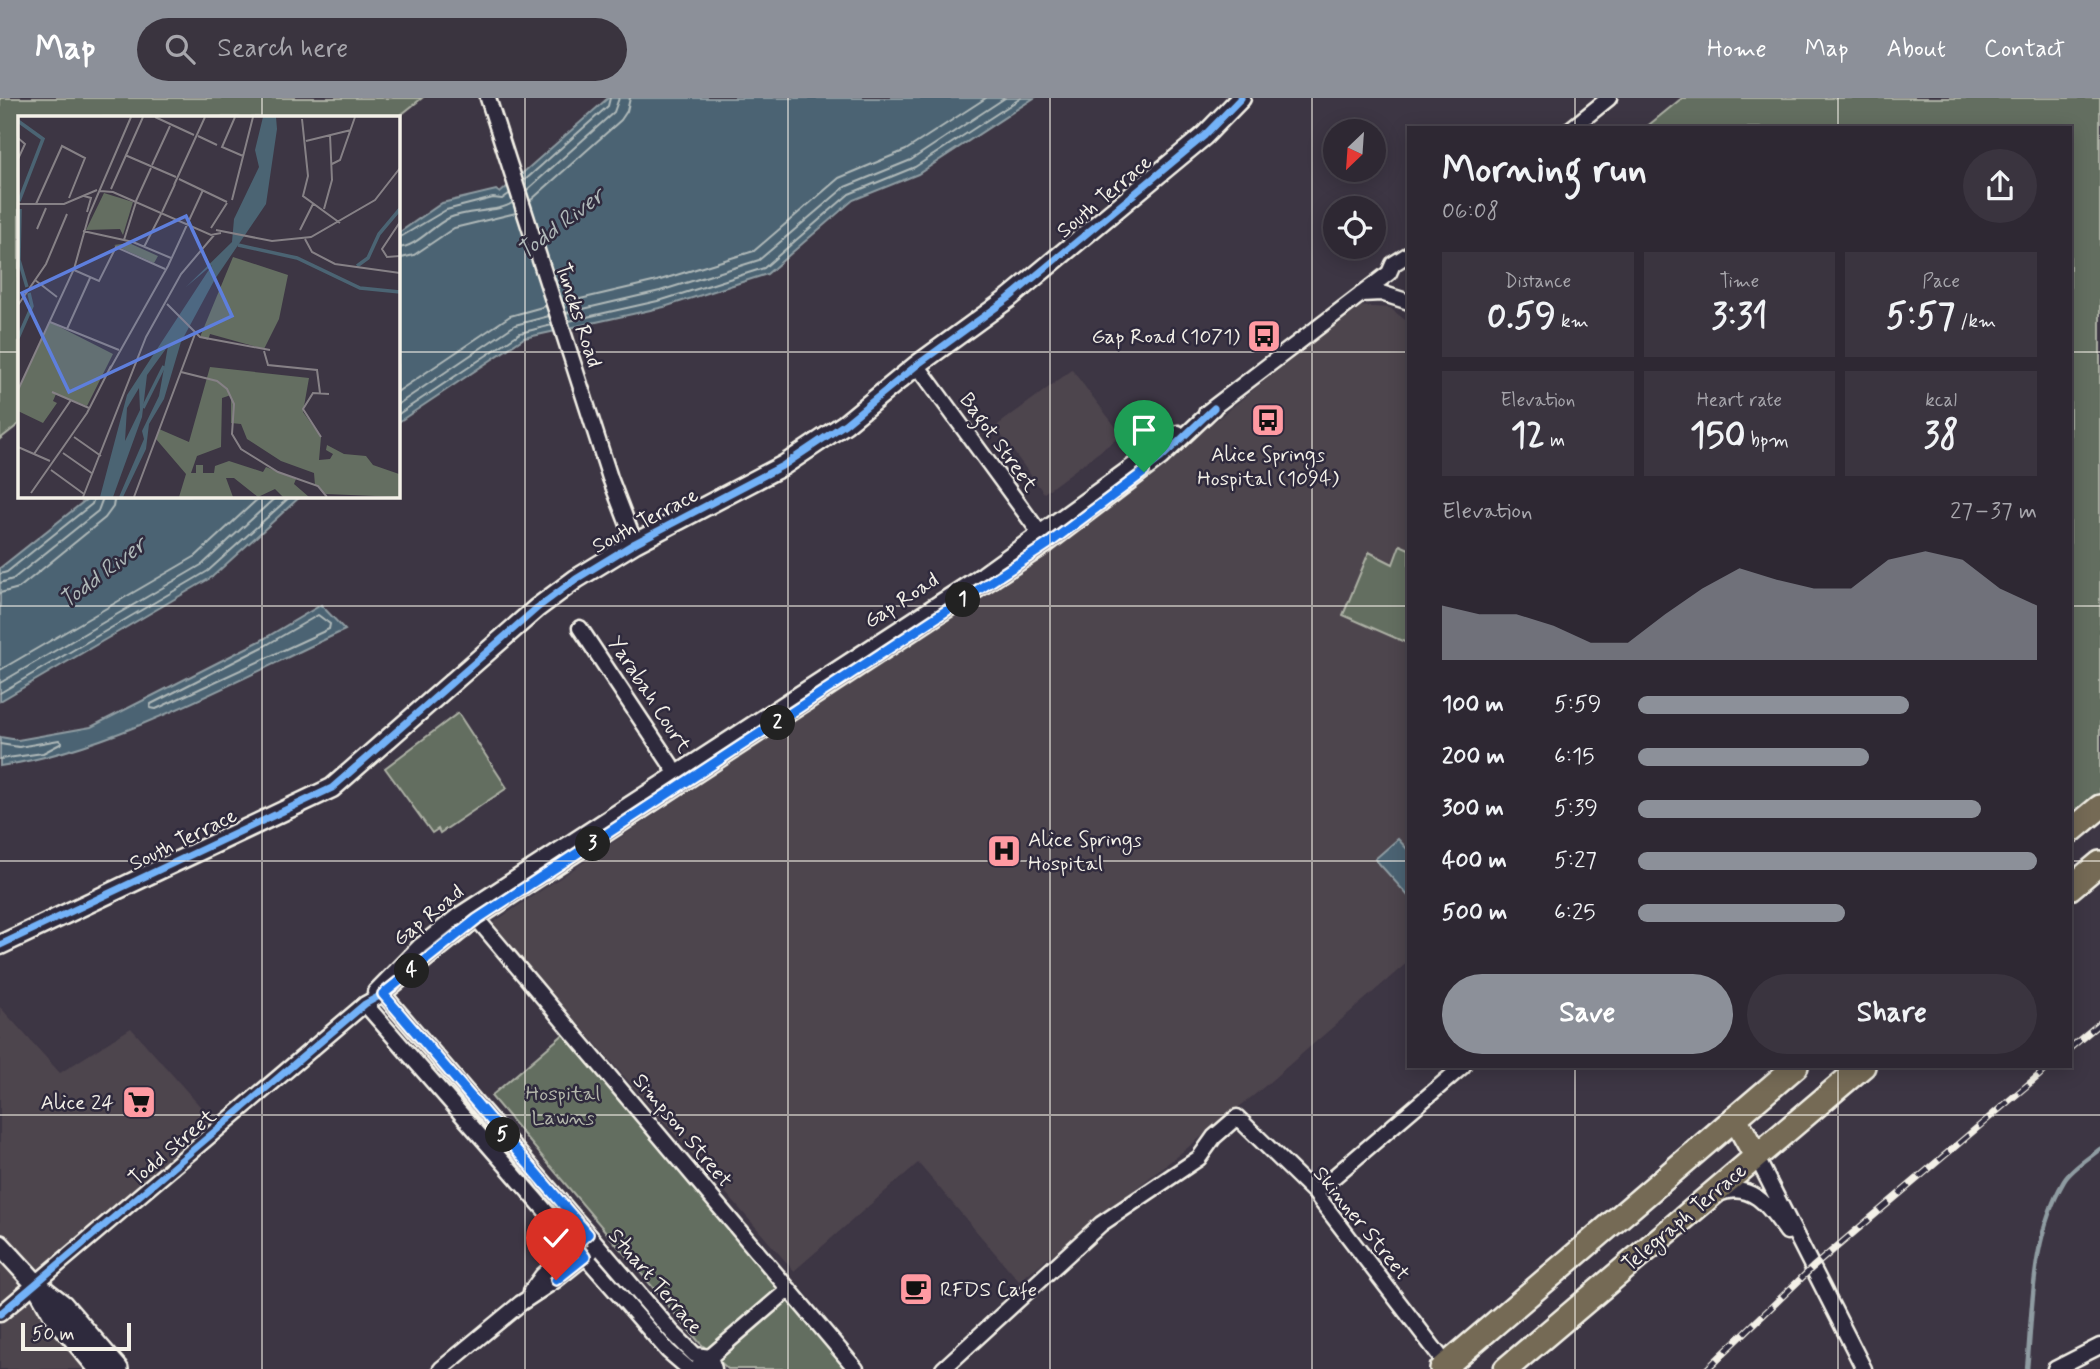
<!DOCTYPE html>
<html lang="en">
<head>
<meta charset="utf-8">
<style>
	body { margin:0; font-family:Mynerve,sans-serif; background:#3a343f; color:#f1f3f6; height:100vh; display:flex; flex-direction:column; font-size:26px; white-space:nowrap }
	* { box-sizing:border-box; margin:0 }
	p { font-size:23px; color:#a7a6ac }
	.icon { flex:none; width:38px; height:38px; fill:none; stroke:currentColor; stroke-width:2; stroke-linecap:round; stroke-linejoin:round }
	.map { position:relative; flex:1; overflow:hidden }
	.panel { position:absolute; left:1407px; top:28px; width:665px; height:942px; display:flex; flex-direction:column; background:#2e2833; border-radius:0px; box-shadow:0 4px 18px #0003,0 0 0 2px #49444e }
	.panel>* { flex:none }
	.needle { width:46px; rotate:205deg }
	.buttons { position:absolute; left:1323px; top:21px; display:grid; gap:14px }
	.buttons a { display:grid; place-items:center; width:63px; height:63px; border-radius:50%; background:#2e2833; box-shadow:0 4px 18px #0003,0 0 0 2px #49444e; font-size:35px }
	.scale { position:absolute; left:21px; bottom:18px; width:110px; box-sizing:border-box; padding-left:7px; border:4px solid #f4f1e8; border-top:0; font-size:19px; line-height:24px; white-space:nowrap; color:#f4f1e8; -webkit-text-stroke:5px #2f2a3d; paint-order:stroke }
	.pin { position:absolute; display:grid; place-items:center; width:60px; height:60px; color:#fff; margin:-72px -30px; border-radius:50% 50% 50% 0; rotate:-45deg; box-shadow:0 0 7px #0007 }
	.pin .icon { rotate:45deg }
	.km { position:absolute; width:35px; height:35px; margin:-18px; border-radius:50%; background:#222; color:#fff; font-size:19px; line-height:35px; text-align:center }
	.round { display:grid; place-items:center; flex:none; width:74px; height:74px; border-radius:37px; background:#3a343f }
	.head { display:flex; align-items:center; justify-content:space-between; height:119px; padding:0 35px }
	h1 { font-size:38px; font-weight:700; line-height:52px }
	.figures { display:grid; grid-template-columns:repeat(3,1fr); gap:10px; height:119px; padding:7px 35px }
	.figures div { display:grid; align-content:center; border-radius:0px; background:#3a343f; text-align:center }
	.figures b { font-size:35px; font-weight:700 }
	.figures small { font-size:19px; font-weight:400 }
	.figures p { font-size:19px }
	.chart { height:196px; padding:14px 35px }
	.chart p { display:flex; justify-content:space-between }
	.chart svg { width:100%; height:126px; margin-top:7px; fill:#8c9099; opacity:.7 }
	.action { display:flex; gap:14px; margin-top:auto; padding:14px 35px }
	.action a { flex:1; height:80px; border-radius:42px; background:#8c9099; color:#fff; font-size:28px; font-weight:700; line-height:80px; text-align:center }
	.action a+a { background:#3a343f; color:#f1f3f6 }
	ul { padding:0 35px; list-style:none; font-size:23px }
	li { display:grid; grid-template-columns:112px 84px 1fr; align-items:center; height:52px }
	li i { height:18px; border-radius:9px; background:#8c9099 }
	header { display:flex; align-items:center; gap:42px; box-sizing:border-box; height:98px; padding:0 35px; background:#8c9099; color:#fff }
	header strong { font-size:33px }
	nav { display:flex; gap:38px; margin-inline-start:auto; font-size:24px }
	.search { width:490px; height:63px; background:#3a343f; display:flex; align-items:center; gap:18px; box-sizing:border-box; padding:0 24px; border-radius:38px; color:#a7a6ac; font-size:26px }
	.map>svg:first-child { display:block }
</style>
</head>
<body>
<header>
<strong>Map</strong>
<div class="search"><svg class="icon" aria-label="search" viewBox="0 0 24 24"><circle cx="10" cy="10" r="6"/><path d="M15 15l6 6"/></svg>Search here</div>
<nav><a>Home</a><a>Map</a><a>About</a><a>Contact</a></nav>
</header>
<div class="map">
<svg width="2100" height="1271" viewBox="0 0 2100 1271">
	<rect width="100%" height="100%" fill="#3d3644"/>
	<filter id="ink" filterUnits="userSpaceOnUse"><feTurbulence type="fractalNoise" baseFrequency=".0143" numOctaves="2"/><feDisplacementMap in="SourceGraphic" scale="14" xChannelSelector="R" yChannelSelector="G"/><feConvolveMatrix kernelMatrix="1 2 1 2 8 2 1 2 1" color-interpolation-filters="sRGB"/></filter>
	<g filter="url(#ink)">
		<path fill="#4d444d" d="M1355,208L1390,210L1409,225V863L1258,994L1019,1183L918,1065L794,1173L491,826L1037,461L1163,366Z
			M1072,272L1122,337L1044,395L995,329Z
			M0,909L60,975L131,930L221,1032L37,1186L99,1271H0Z"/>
		<path fill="#646e61" stroke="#acb0a4" stroke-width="2" d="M0,0H422L397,20L19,19V326L0,341Z
			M1682,0H2100V709L2070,734V30H1645Z
			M1400,447L1409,451V546L1343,517L1369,454L1393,466Z
			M458,615L507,690L440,735L438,731L432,735L385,670Z
			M565,935L848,1271H728L699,1244L491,998Z"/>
		<path fill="#4b6473" stroke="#8f9ca2" stroke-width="2" d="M608,0H1034L918,76L853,102L767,176L664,209L524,240L397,325V136L442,105L496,92L500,95Z
			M92,397H302L212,479L0,603V470Z
			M321,507L345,532C241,580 112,652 0,668V639L18,642L91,629L260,543Z
			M1398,741L1409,753V799L1375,761Z"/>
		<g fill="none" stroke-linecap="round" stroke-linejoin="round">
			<path stroke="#b0b9b9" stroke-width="2" d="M524,83L608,8L610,0
				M527,92L614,14L619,0
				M530,103L621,22L627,13L630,0
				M397,141L446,112L493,100L502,101L509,96
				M397,150C417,149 432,128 449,120C466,112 500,114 512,105
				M397,161L414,157L454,130L516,115
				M563,205L657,183L754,153L839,80L906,52L986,0
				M566,215L660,193L759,162L845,89L911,62L1005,0
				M569,223L662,202L764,170L849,96L915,69L1021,0
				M397,294L510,218L546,208
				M397,307L515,227L549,218
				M397,317L520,235L552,227
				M0,476L7,474L92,406L95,397
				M0,485L13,481L98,413L104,397
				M0,495L19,490L105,420L113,409L115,397
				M318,517L330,526L329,531L156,611L150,610L151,606L263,549Z
				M0,572L196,458L262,397
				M0,585L203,466L278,397
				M0,595L208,473L292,397
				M0,646L19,649L59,642L62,645L43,655L0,661"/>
			<path stroke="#8f9ca2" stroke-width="4.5" d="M2027,1271C2033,1208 2031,1139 2064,1083C2071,1071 2089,1060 2100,1051"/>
			<g stroke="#f4f1e8" stroke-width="19">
				<path id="minor" d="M488,0L610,380L635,445
					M1572,30L1609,0
					M1361,196L1381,195L1409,204
					M917,267L1045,442
					M1206,315L1389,175L1393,166L1409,156
					M580,530L681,682
					M477,821L856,1271
					M379,891L672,1234L695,1257L710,1259L714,1271
					M375,894L420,848L459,817L983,476L1178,335
					M365,906L668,1253L689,1271
					M1756,1058L1864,1271
					M1315,1095L1463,968
					M1718,1096C1752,1082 1770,1110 1787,1134
					M531,1193L542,1178L580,1143
					M0,1216L365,906L383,896L477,821L1048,446L1161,360L1214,310
					M441,1271L521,1205L556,1182L591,1154
					M696,1271L789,1191
					M943,1271L1101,1126L1199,1060L1214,1039L1237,1019L1315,1095L1446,1266
					M2055,1271L2100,1248"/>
			</g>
			<g stroke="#f4f1e8" stroke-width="23">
				<path id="tertiary" d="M0,847L332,690L537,510L576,481L635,445L784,367L845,326L917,267L1009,200L1204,38L1241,0"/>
			</g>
			<g stroke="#f4f1e8" stroke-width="24">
				<path id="secondary" d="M0,1147L36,1186L63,1207L118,1271
					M40,1193L53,1216L99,1271"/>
			</g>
			<g stroke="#f4f1e8" stroke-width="28">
				<path id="trunk" d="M2070,734L2100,709
					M2070,790L2100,765
					M1735,1020L1756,1058
					M1442,1271L1796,968
					M1506,1271L1863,968"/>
			</g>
			<use href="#minor" stroke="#2f2a3d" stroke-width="14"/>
			<use href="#tertiary" stroke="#2f2a3d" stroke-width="18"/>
			<use href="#secondary" stroke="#2f2a3d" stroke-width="19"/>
			<use href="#trunk" stroke="#746b55" stroke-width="23"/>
			<g stroke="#f4f1e8" stroke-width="7">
				<path id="rail" d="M2070,950L2100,925
					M1707,1271L1813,1169L2050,968"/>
			</g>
			<use href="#rail" stroke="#2f2a3d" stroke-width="4.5" stroke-dasharray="13" stroke-linecap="butt"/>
			<g stroke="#2f2a3d" stroke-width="11">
				<path id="cycleway" d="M0,847L332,690L537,510L576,481L635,445L784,367L845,326L917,267L1009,200L1204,38L1241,0
					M0,1216L365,906L383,896L477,821L1048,446L1161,360L1214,310"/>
			</g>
			<use href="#cycleway" stroke="#73b2f8" stroke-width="7"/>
		</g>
	</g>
	<g fill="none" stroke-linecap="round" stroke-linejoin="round" filter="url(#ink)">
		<g stroke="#fff" stroke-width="14">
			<path id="route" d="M556,1182L585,1159L576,1147L588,1136L383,896L477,821L1048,446L1144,374"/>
		</g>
		<use href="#route" stroke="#1a73e8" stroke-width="9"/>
	</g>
	<path fill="none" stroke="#f4f1e8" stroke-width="2" stroke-opacity="0.55" d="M262,0V19M525,0V1271M788,0V1271M1050,0V1271M1312,0V1271M1575,0V30M1838,0V30M0,254H19M397,254H1409M2070,254H2100M262,397V1271M0,508H1409M2070,508H2100M0,763H1409M2070,763H2100M1575,968V1271M1838,968V1271M0,1017H2100"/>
	<defs>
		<g id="bus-square" transform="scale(1.75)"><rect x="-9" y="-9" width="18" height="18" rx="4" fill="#ff9aa2" stroke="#2f2a3d"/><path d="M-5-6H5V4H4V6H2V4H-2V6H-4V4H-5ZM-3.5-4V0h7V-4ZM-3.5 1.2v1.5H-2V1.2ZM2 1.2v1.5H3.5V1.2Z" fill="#111"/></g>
		<g id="hospital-square" transform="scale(1.75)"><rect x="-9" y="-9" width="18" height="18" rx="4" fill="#ff9aa2" stroke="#2f2a3d"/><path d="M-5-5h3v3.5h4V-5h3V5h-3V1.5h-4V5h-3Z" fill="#111"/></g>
		<g id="supermarket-square" transform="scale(1.75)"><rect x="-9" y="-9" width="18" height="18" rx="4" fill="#ff9aa2" stroke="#2f2a3d"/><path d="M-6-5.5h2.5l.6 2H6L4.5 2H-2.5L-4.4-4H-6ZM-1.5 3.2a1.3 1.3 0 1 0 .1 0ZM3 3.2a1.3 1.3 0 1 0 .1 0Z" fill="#111"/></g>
		<g id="cafe-square" transform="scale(1.75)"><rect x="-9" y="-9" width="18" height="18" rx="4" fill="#ff9aa2" stroke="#2f2a3d"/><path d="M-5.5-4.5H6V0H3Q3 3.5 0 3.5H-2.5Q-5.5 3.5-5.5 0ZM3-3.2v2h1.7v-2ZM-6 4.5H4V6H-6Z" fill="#111"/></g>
	</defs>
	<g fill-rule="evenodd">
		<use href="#bus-square" x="1264" y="238"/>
		<use href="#bus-square" x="1268" y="322"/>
		<use href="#hospital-square" x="1004" y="753"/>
		<use href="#supermarket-square" x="139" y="1004"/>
		<use href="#cafe-square" x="916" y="1191"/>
	</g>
	<g text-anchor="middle" stroke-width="5" stroke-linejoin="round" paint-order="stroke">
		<g font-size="21" fill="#f4f1e8" stroke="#2f2a3d">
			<text transform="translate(1104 98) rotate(-40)" y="7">South Terrace</text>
			<text transform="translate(579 217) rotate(72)" y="7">Tuncks Road</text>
			<text transform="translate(999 344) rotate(54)" y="7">Bagot Street</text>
			<text transform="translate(645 422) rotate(-28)" y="7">South Terrace</text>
			<text transform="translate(901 502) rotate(-33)" y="7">Gap Road</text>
			<text transform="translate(650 596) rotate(57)" y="7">Yarabah Court</text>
			<text transform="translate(183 741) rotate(-26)" y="7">South Terrace</text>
			<text transform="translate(428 817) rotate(-39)" y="7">Gap Road</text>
			<text transform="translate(683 1032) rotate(50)" y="7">Simpson Street</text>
			<text transform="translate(172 1049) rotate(-40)" y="7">Todd Street</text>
			<text transform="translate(1684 1119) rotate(-40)" y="7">Telegraph Terrace</text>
			<text transform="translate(1362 1125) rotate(51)" y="7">Skinner Street</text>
			<text transform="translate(656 1183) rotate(49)" y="7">Stuart Terrace</text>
		</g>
		<g font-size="21" fill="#f4f1e8" stroke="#2f2a3d" text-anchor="end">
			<text x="1240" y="245">Gap Road (1071)</text>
			<text x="1268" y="363" text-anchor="middle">Alice Springs<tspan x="1268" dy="24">Hospital (1094)</tspan></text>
			<text x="1028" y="748" text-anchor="start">Alice Springs<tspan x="1028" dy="24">Hospital</tspan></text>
			<text x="114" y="1011">Alice 24</text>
			<text x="940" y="1198" text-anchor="start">RFDS Cafe</text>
		</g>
		<g font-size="21" fill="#b3b6ab" stroke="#2f2a3d">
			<text x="563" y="1002">Hospital<tspan x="563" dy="24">Lawns</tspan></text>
		</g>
		<g font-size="23" font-style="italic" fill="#b0b9b9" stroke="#2f2a3d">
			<text transform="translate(560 125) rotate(-37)" y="8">Todd River</text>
			<text transform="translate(102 474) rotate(-37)" y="8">Todd River</text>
		</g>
	</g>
	<g transform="translate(18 18)">
		<rect width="382" height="382" fill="#3d3644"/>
		<path d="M86,77L115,86L105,119L102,113L68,114ZM111,127L140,140L136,147L96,129ZM215,141L270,159L261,203L246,233L192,218L190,224L182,221ZM32,206L95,238L69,290L38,278L35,285L39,287L25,307L0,295V274ZM192,251L291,262L285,296L303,321L301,344L312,343L315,338L308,334L309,329L326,338L348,340L355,349L381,358V381L308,378L297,369L296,357L263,345L229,323L223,308L213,307V279L204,282L203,331L179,340L173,357H178V349H185V357H196L197,350L211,345L245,356L248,351L278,363L276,368L291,381H265L257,373L240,381L216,362H208L215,381H161L168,358L138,323L141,313L171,326Z" fill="#646e61"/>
		<path d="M245,1H258L259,13L248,88L197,163L163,226L146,283L131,308L128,333L105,381H101L126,323L124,315L141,280L150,230L129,259L124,301L95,381H82L109,279L194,149L168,171L214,126L216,103L241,51L237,34ZM121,272L122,294L107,325L109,292Z" fill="#4b6473" fill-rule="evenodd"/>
		<path fill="none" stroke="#4b6473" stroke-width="3.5" d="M0,5L25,23L1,85M2,93L1,144L9,171M220,129L279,142L342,172L382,176M339,150L350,142L361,118L382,93M0,222L14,190L11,177M125,292L146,250"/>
		<path fill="none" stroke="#868186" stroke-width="2" d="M137,1L176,19M217,1L204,31L225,40M284,3L290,60L285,80L322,107M180,20L199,29M0,22L7,28L0,43M288,25L333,14M107,39L158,61M314,48L322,44L337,1M134,49L152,10M161,63L209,86M156,69L187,1M93,73L125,1M82,75L95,76L193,119L203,117M66,80L73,82L69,96M214,84L235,1M118,85L133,52M0,88H46L79,74M18,88L44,30L67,42L51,82M306,93L314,64L312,19M144,96L157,68M382,106L364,133L369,141L382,140M193,112L209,87M19,113L28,92M198,114L254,125L293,121L357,84L382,52M282,114L295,88M65,115L115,126L153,142M287,123L294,136L317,148L382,157M106,124L118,86M126,131L143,98M56,154L81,165L98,131L147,153M17,164L39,181M149,188L182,221L252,234M0,189L28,148L49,98M32,206L101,234M49,213L72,162M246,235L250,249L299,254L302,277M92,253L150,150L185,74M163,256L199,265L209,273L216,288L214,318L223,333L260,356L300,370L309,381M0,274L56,153L71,99L113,1M34,276L71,292M56,321L83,340M303,321L285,293L295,277L311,278M0,331L32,345M45,337L75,358M16,338L53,284M33,354L66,378M13,377L69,297L93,250M65,381L128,221L163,158L197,118M116,381L177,218"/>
		<path fill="#5e7fdd" fill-opacity="0.15" stroke="#5e7fdd" stroke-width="3.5" d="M168,100L214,200L51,276L4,177Z"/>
		<rect width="382" height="382" fill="none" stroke="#f4f1e8" stroke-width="3.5"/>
	</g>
</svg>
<div class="buttons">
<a><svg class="needle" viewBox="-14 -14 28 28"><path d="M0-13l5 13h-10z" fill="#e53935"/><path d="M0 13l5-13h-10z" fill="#a7a6ac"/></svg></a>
<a><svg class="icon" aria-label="locate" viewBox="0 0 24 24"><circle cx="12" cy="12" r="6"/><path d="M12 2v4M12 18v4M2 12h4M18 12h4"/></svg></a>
</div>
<div class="scale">50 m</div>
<div class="pin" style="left:1144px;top:374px;background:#1e9e55"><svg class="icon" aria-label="arrive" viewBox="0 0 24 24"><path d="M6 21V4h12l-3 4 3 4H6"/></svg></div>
<div class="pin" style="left:556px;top:1182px;background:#d93025"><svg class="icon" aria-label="check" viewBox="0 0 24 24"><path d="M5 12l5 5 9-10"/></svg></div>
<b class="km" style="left:963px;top:502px">1</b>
<b class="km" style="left:778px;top:625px">2</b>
<b class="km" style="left:593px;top:746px">3</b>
<b class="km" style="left:412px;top:873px">4</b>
<b class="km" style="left:503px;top:1037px">5</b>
<section class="panel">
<div class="head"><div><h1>Morning run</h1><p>06:08</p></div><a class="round"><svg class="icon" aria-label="share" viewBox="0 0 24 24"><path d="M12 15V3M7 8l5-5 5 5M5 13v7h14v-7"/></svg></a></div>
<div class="figures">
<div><p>Distance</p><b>0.59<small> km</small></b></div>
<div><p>Time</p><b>3:31</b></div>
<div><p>Pace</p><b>5:57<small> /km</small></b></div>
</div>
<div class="figures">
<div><p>Elevation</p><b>12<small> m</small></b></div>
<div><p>Heart rate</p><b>150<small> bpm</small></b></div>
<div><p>kcal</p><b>38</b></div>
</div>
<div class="chart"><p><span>Elevation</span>27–37 m</p>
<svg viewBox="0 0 160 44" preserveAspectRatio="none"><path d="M0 44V25L10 28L20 28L30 32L40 38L50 38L60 28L70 19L80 12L90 16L100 19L110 19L120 9L130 6L140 9L150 19L160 25V44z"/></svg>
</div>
<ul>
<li><b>100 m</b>5:59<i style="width:68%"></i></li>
<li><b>200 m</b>6:15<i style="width:58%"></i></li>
<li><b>300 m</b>5:39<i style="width:86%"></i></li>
<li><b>400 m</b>5:27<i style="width:100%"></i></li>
<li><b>500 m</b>6:25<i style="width:52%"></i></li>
</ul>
<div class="action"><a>Save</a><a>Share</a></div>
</section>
</div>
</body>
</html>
